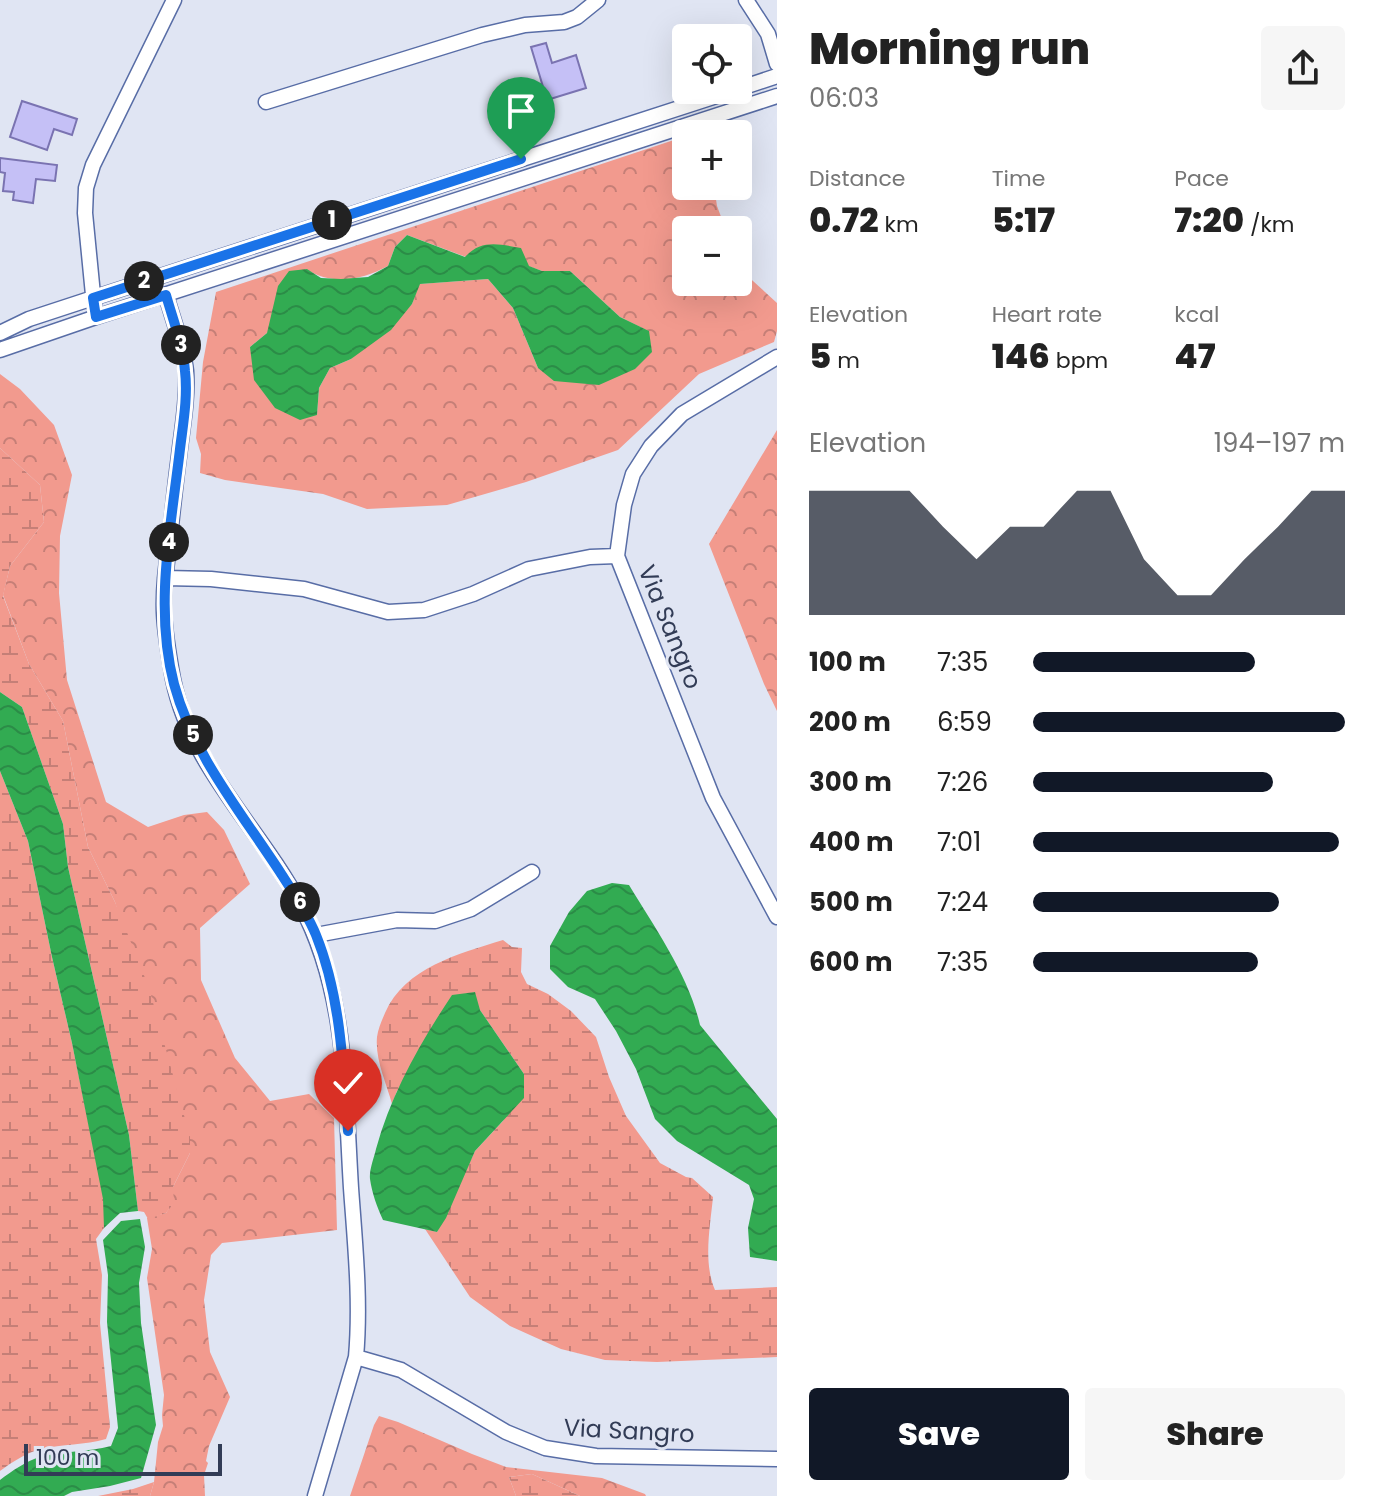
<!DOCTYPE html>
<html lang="en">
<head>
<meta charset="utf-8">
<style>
	body { margin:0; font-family:Poppins,sans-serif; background:#f6f6f6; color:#222; height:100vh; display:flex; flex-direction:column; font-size:30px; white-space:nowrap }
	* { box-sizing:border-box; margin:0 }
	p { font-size:26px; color:#767676 }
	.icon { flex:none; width:44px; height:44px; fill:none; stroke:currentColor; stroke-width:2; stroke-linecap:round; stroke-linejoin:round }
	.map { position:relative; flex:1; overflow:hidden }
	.drawer { display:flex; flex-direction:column; background:#fff; width:600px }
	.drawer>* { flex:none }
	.buttons { position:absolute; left:672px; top:24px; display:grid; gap:16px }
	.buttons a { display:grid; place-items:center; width:80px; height:80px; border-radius:8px; background:#fff; box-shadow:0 8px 32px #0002; font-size:40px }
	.scale { position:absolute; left:24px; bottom:20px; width:198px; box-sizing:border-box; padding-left:8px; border:4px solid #323c56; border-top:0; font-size:22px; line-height:28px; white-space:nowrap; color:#323c56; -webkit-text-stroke:6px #e0e5f3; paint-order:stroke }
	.pin { position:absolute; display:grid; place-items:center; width:68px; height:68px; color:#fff; margin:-82px -34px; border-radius:50% 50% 50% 0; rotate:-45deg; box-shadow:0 0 8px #0007 }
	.pin .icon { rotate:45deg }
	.km { position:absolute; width:40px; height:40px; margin:-20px; border-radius:50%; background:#222; color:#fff; font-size:22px; line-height:40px; text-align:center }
	.round { display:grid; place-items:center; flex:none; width:84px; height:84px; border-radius:8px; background:#f6f6f6 }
	.summary { display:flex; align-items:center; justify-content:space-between; height:136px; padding:0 32px }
	h1 { font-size:44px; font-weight:800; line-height:60px }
	.figures { display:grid; grid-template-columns:repeat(3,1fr); gap:12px; height:136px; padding:8px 32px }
	.figures div { display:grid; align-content:center }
	.figures b { font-size:34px; font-weight:800 }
	.figures small { font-size:22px; font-weight:400 }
	.figures p { font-size:22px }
	.chart { height:224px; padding:16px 32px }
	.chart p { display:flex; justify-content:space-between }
	.chart svg { width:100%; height:144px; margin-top:8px; fill:#111827; opacity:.7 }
	.button { display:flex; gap:16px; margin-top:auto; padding:16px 32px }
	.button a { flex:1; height:92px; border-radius:8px; background:#111827; color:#fff; font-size:32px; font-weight:800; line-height:92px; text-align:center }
	.button a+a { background:#f6f6f6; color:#222 }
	ul { padding:0 32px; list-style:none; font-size:26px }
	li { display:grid; grid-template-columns:128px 96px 1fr; align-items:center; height:60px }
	li i { height:20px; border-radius:10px; background:#111827 }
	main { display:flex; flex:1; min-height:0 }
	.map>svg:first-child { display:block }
</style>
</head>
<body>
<main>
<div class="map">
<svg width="777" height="1496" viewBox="0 0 777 1496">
	<defs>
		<pattern id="forest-crowns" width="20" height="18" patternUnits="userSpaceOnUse" patternTransform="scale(2)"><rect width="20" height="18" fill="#f29a8e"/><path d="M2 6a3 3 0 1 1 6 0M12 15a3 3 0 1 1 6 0" fill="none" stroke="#c57f77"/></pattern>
		<pattern id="wetland-marsh" width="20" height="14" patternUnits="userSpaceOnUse" patternTransform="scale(2)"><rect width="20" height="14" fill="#f29a8e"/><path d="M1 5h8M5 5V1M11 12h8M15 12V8" fill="none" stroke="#c57f77"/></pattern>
		<pattern id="water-waves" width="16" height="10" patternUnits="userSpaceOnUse" patternTransform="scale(2)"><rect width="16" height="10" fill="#32ab52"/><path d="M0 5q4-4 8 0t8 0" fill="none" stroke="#2b8c47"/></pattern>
	</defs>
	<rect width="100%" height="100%" fill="#e0e5f3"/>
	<path fill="url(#forest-crowns)" fill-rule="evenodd" d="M686,136V186H714L717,206L726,230H686V282H738V261L742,271L777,303V331L774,342L699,374L618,450L526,482L447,505L367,509L323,494L225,480L200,473L201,454L196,438L203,362L216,292ZM407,235L466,257L528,266L542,271H570L620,317L648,331L538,368L513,308L488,279L419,284L412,304L351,359L330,368L319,388L317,415L250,347L267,333L306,269C332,286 362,280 388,266L395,247Z
		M0,374L20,389L54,425L72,475L60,536L59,593L67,680L106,802L148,827L184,815L207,812L224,830L250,884L200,928L201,980L235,1058L270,1101L309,1094L334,1118L337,1230L222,1243L211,1255L204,1300L210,1352L230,1397L209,1446L206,1461L208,1463L204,1475L205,1496H150L154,1482L158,1442L163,1426L162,1415L164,1395L147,1278L152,1249L147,1218L166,1213L173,1203V1187L190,1153L115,902L88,847L63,721L29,664L3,595L10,566L44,522L40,485L0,448Z
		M777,430V711L764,684L709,544Z
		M379,1416L398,1422L472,1454L506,1467L602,1478L645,1494L646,1496H580L532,1474L509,1477L516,1496H350L374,1425Z"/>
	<path fill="url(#wetland-marsh)" d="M0,448L40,485L44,522L10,566L3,596L29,664L63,721L88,847L115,902L149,988L190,1137V1153L173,1187L174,1203L166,1213L148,1219L144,1212L138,1211L129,1135L68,867L63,824L22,707L0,692Z
		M0,771L28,841L52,957L72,1043L104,1199V1228L96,1239L102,1275L100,1323L110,1427L106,1439C85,1445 62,1444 41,1449C26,1453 12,1462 0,1471Z
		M503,940L512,947L522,948L521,972L527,984L548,994L571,1011L596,1037L609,1077L626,1116L660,1163L686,1177L692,1178L713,1197C710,1228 703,1262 715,1290L777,1287V1357L657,1362L605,1360L561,1349L510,1326L470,1297L425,1229L437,1232L475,1151L503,1121L524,1074L480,1010L397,1091L392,1104C386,1082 375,1060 377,1037C378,1029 382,1020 385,1013C405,967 459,954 503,940Z
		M532,1474L580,1496H516L509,1477Z
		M154,1482L150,1496H98L133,1489Z"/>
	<path fill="url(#water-waves)" d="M407,235L465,257C481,239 499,244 521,248L529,266L542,271H570L620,317L649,331L652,352L635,369L599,385L554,381L538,368L513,308L488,279L420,284L412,304L391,330L351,359L330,368L319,388L317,415L300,420L275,408L254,380L250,347L267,333L278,286L289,271L307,269L321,278L341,279L368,277L388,266L395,247Z
		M0,692L22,707L63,824L68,867L129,1135L138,1211L120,1213L104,1228L103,1199L72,1043L52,957L28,841L0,771Z
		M612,883L629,885C655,928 689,976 700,1025L777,1119V1261L750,1257L748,1228L754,1199L749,1185L677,1141L655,1119L636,1069L616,1031L595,999L568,987L550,969V946L569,912L587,891Z
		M475,992L480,1010L524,1074V1098L475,1151L446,1218L437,1232L383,1220C377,1207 372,1193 370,1179C369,1170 374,1158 376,1149C391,1094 420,1043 452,995Z
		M140,1219L145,1247L139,1283L141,1323L156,1425L141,1478L110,1486L72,1492L64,1496H0V1480C12,1471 26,1461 40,1457C62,1451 88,1452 111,1446L118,1428L107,1322L108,1275L103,1240L121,1221Z"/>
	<path fill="#c5c0f6" stroke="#7a73b1" stroke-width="2" d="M546,43L552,63L576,55L586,88L547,100L531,47Z
		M22,101L77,119L72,135L54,129L47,150L10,137Z
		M0,158L57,165L55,181L36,179L33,203L13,200L14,192L3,191L5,173L0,172Z"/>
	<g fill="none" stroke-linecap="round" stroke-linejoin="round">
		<g stroke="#586da6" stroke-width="17">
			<path id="minor" d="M746,0L768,34L777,64
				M738,89L777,76
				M266,102L482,35L525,25L564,22L577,17L598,0
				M166,295C173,320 183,345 186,371C188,399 182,429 179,456C175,486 172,516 169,546C166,568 163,590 164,613C165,635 169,657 173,679C190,766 260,828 300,904C347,991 345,1092 351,1188C355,1244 361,1301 356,1357L315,1496
				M94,305L85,213L86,188L93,165L174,0
				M0,333L29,319L93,298L735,90
				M0,350L96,317L777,96
				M777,357L682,414L651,446L633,474L624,505L617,556L713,798L777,917
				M165,578L211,579L304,589L388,612L424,610L473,594L529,569L590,557L617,556
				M316,935L397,920L435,921L471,909L532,872
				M356,1357L401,1370L506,1432L545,1448L596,1456L777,1459"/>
		</g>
		<use href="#minor" stroke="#fff" stroke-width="14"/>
	</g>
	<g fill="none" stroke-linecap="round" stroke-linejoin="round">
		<g stroke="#fff" stroke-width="16">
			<path id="route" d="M348,1131C343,1066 341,997 316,935C307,913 293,892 280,872C241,812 193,755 174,684C154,607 171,527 180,449C183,424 188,397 185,371C183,345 173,320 166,295L96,317L93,298L521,159"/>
		</g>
		<use href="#route" stroke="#1a73e8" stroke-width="10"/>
	</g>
	<g text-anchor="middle" stroke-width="6" stroke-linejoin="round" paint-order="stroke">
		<g font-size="24" fill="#323c56" stroke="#e0e5f3">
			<text transform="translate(670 627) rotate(68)" y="8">Via Sangro</text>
			<text transform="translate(629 1431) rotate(3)" y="8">Via Sangro</text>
		</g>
	</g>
</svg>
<div class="buttons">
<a><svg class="icon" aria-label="locate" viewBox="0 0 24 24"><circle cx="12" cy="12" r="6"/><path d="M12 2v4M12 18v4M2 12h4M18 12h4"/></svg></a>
<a>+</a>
<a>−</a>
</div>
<div class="scale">100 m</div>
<div class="pin" style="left:521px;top:159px;background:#1e9e55"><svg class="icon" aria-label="arrive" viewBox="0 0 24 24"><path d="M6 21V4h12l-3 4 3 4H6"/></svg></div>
<div class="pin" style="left:348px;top:1131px;background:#d93025"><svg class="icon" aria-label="check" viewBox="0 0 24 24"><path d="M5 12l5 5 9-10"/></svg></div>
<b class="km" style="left:332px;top:220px">1</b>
<b class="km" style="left:144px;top:281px">2</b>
<b class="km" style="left:181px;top:345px">3</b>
<b class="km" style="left:169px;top:542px">4</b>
<b class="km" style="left:193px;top:735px">5</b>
<b class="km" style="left:300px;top:902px">6</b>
</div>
<section class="drawer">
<div class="summary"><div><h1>Morning run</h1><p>06:03</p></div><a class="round"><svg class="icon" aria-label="share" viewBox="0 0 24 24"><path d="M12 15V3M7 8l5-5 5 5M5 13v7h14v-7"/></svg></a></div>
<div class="figures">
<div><p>Distance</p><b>0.72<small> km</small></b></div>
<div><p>Time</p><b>5:17</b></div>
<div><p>Pace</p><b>7:20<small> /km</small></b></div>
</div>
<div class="figures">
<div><p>Elevation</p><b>5<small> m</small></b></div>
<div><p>Heart rate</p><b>146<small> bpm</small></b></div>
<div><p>kcal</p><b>47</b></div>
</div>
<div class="chart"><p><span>Elevation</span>194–197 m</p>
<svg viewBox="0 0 160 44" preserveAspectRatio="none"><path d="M0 44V6L10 6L20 6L30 6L40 17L50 27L60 17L70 17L80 6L90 6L100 27L110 38L120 38L130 27L140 17L150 6L160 6V44z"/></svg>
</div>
<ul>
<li><b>100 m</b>7:35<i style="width:71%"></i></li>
<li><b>200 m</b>6:59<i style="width:100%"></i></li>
<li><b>300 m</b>7:26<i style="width:77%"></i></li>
<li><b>400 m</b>7:01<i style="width:98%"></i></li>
<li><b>500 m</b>7:24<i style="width:79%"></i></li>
<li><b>600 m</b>7:35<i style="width:72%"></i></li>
</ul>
<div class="button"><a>Save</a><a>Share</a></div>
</section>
</main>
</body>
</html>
